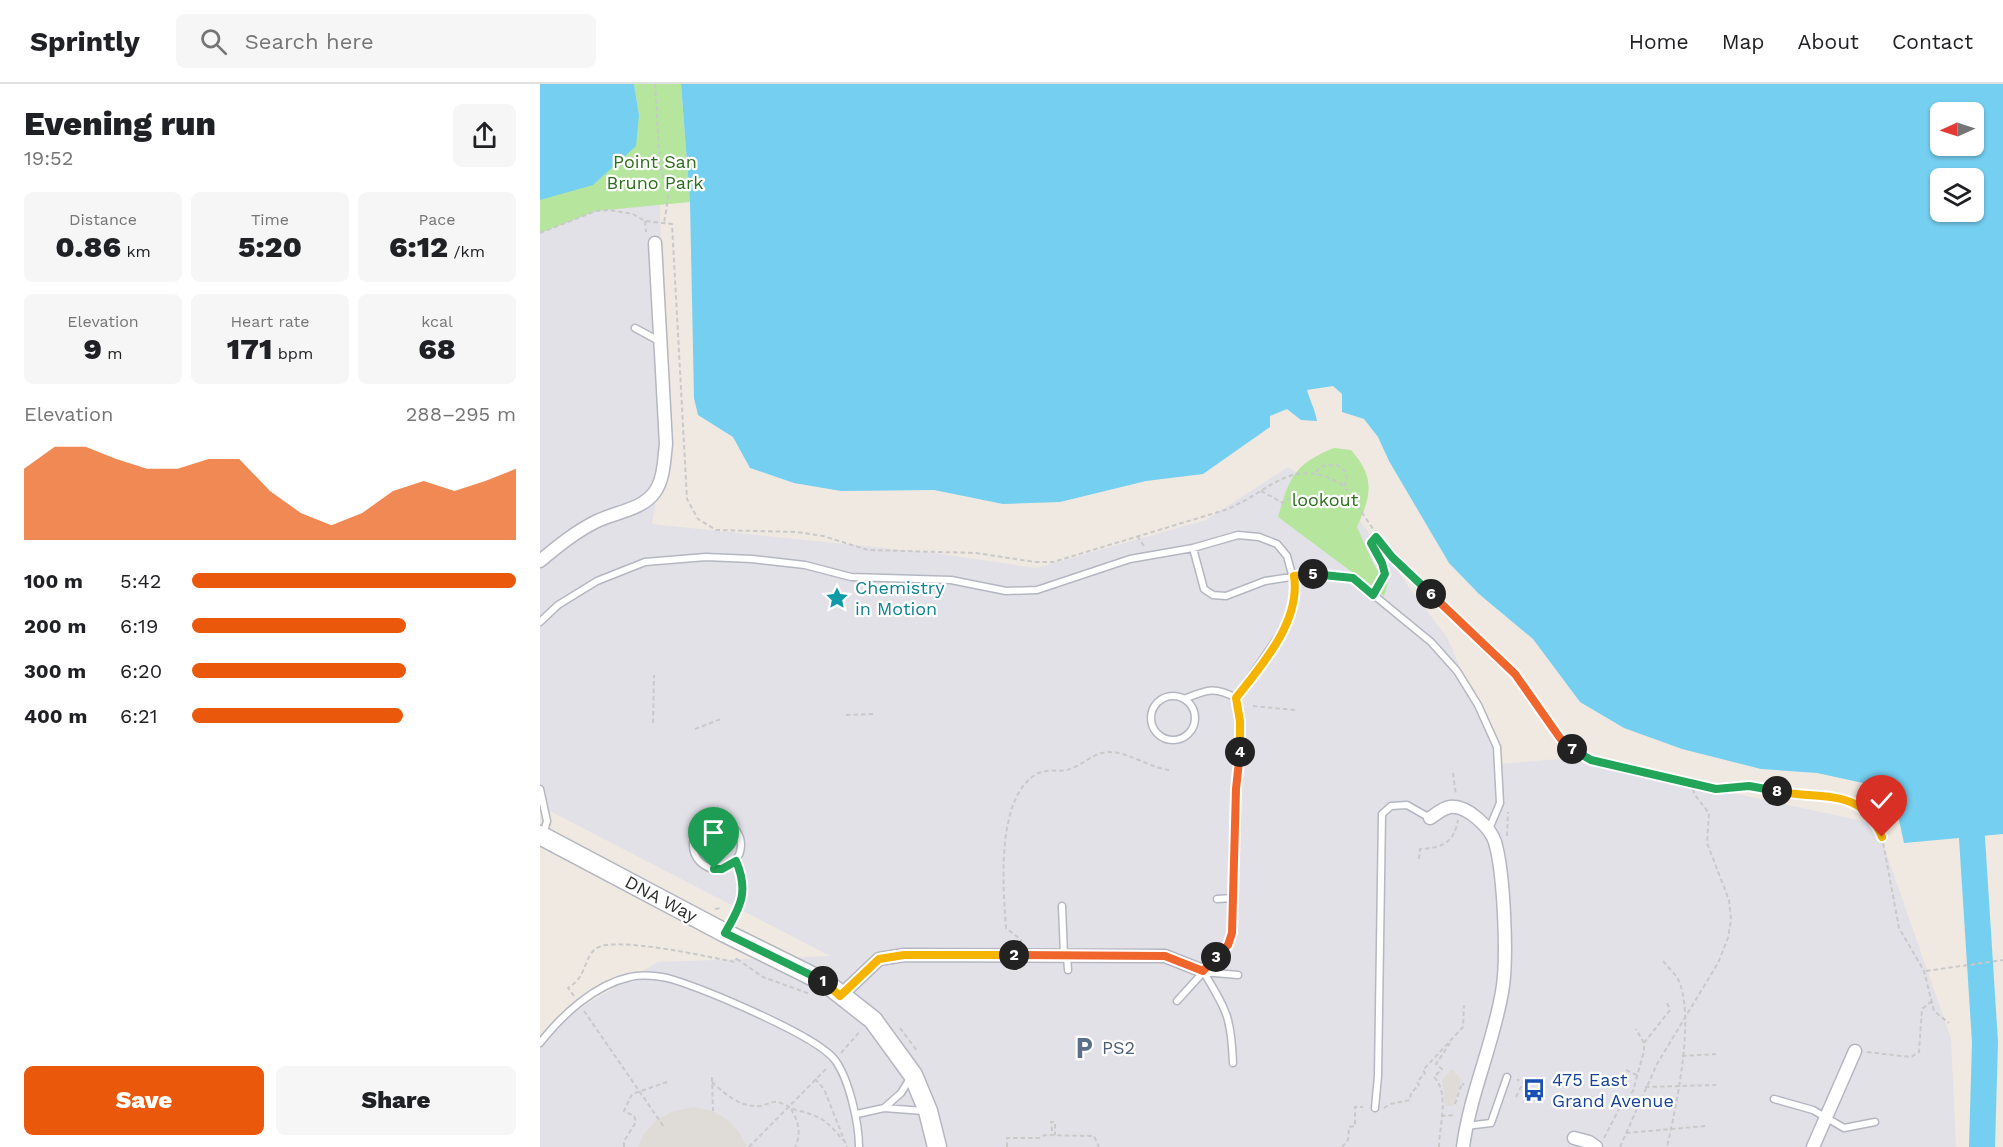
<!DOCTYPE html>
<html lang="en">
<head>
<meta charset="utf-8">
<style>
	body { margin:0; font-family:"Work Sans",sans-serif; background:#f6f6f6; color:#202124; height:100vh; display:flex; flex-direction:column; font-size:22px; white-space:nowrap }
	* { box-sizing:border-box; margin:0 }
	p { font-size:20px; color:#757577 }
	.icon { flex:none; width:33px; height:33px; fill:none; stroke:currentColor; stroke-width:2; stroke-linecap:round; stroke-linejoin:round }
	.map { position:relative; flex:1; overflow:hidden }
	.side { display:flex; flex-direction:column; background:#fff; width:540px }
	.side>* { flex:none }
	.needle { width:39px; rotate:267deg }
	.controls { position:absolute; left:1390px; top:18px; display:grid; gap:12px }
	.controls a { display:grid; place-items:center; width:54px; height:54px; border-radius:9px; background:#fff; box-shadow:0 2px 4px #0004; font-size:30px }
	.pin { position:absolute; display:grid; place-items:center; width:51px; height:51px; color:#fff; margin:-62px -26px; border-radius:50% 50% 50% 0; rotate:-45deg; box-shadow:0 0 6px #0007 }
	.pin .icon { rotate:45deg }
	.km { position:absolute; width:30px; height:30px; margin:-15px; border-radius:50%; background:#222; color:#fff; font-size:16px; line-height:30px; text-align:center }
	.round { display:grid; place-items:center; flex:none; width:63px; height:63px; border-radius:9px; background:#f6f6f6 }
	.head { display:flex; align-items:center; justify-content:space-between; height:102px; padding:0 24px }
	h1 { font-size:33px; font-weight:800; line-height:45px }
	.metrics { display:grid; grid-template-columns:repeat(3,1fr); gap:9px; height:102px; padding:6px 24px }
	.metrics div { display:grid; align-content:center; border-radius:9px; background:#f6f6f6; text-align:center }
	.metrics b { font-size:30px; font-weight:800 }
	.metrics small { font-size:16px; font-weight:400 }
	.metrics p { font-size:16px }
	.chart { height:168px; padding:12px 24px }
	.chart p { display:flex; justify-content:space-between }
	.chart svg { width:100%; height:108px; margin-top:6px; fill:#ea580c; opacity:.7 }
	.action { display:flex; gap:12px; margin-top:auto; padding:12px 24px }
	.action a { flex:1; height:69px; border-radius:9px; background:#ea580c; color:#fff; font-size:24px; font-weight:800; line-height:69px; text-align:center }
	.action a+a { background:#f6f6f6; color:#202124 }
	ul { padding:0 24px; list-style:none; font-size:20px }
	li { display:grid; grid-template-columns:96px 72px 1fr; align-items:center; height:45px }
	li i { height:15px; border-radius:8px; background:#ea580c }
	header { display:flex; align-items:center; gap:36px; box-sizing:border-box; height:84px; padding:0 30px; background:#fff; border-bottom:2px solid #e0e0e0 }
	header strong { font-size:28px }
	nav { display:flex; gap:33px; margin-inline-start:auto; font-size:21px }
	.search { width:420px; height:54px; background:#f6f6f6; display:flex; align-items:center; gap:15px; box-sizing:border-box; padding:0 21px; border-radius:9px; color:#757577; font-size:22px }
	main { display:flex; flex:1; min-height:0 }
	.map>svg:first-child { display:block }
</style>
</head>
<body>
<header>
<strong>Sprintly</strong>
<div class="search"><svg class="icon" aria-label="search" viewBox="0 0 24 24"><circle cx="10" cy="10" r="6"/><path d="M15 15l6 6"/></svg>Search here</div>
<nav><a>Home</a><a>Map</a><a>About</a><a>Contact</a></nav>
</header>
<main>
<section class="side">
<div class="head"><div><h1>Evening run</h1><p>19:52</p></div><a class="round"><svg class="icon" aria-label="share" viewBox="0 0 24 24"><path d="M12 15V3M7 8l5-5 5 5M5 13v7h14v-7"/></svg></a></div>
<div class="metrics">
<div><p>Distance</p><b>0.86<small> km</small></b></div>
<div><p>Time</p><b>5:20</b></div>
<div><p>Pace</p><b>6:12<small> /km</small></b></div>
</div>
<div class="metrics">
<div><p>Elevation</p><b>9<small> m</small></b></div>
<div><p>Heart rate</p><b>171<small> bpm</small></b></div>
<div><p>kcal</p><b>68</b></div>
</div>
<div class="chart"><p><span>Elevation</span>288–295 m</p>
<svg viewBox="0 0 160 44" preserveAspectRatio="none"><path d="M0 44V15L10 6L20 6L30 11L40 15L50 15L60 11L70 11L80 24L90 33L100 38L110 33L120 24L130 20L140 24L150 20L160 15V44z"/></svg>
</div>
<ul>
<li><b>100 m</b>5:42<i style="width:100%"></i></li>
<li><b>200 m</b>6:19<i style="width:66%"></i></li>
<li><b>300 m</b>6:20<i style="width:66%"></i></li>
<li><b>400 m</b>6:21<i style="width:65%"></i></li>
</ul>
<div class="action"><a>Save</a><a>Share</a></div>
</section>
<div class="map">
<svg width="1463" height="1063" viewBox="0 0 1463 1063">
	<rect width="100%" height="100%" fill="#efe9e1"/>
	<path fill="#e3e1e8" d="M120,120L126,360L112,440L401,470L496,484L666,436L748,383L809,422L908,555L961,680L1030,674L1336,740L1411,954L1416,1063H0V966L16,938L118,878L290,872L0,722V145L56,127Z"/>
	<path fill="#b6e59e" d="M94,0H141L150,118L56,127L0,149V116L99,31Z
		M794,364L811,366C836,394 831,412 817,443L834,481L848,499L844,512L738,433C749,394 754,380 794,364Z"/>
	<path fill="#dfdcd8" d="M912,985L921,995L914,1022H905L902,996Z
		M154,1023L173,1027L188,1036L200,1049L207,1063H98L103,1051L116,1036L134,1027Z"/>
	<path fill="#75cff0" fill-rule="evenodd" d="M0,0H94L99,31L96,62L53,101L0,116Z
		M141,0H1463V750L1364,759L1355,718L1346,704L1277,689L1221,685L1142,665L1084,644L1040,618L993,555L939,510L909,479L849,377L838,353L824,335L802,328V310L793,302L767,306C770,317 775,325 777,337L761,336L747,325L730,332V343L663,390L606,397L520,418L463,420L394,406L301,407L254,399L210,384L193,353L158,331L154,314L150,118ZM1401,28H1434V62H1401ZM1401,94H1434V128H1401Z"/>
	<g fill="none" stroke-linecap="round" stroke-linejoin="round">
		<path stroke="#75cff0" stroke-width="26" d="M1432,754L1445,958L1442,1063"/>
		<g stroke="#b4b7c1" stroke-width="9">
			<path id="lane" d="M95,244L119,257
				M653,464L664,505L673,511L686,512L725,497L770,490L813,494L891,558L917,587L938,621L957,663L960,719L949,745
				M0,538L18,521L57,497L105,478L166,473L212,475L265,481L311,493L411,496L466,507L497,506L590,475L653,464L698,451L719,453L737,460L747,472L756,505L747,540L696,614C702,646 698,674 696,706C692,753 693,801 692,849L688,861L637,917
				M611 634a22 22 0 1 1 44 0a22 22 0 1 1-44 0Z
				M644,615C667,606 674,602 696,614
				M0,705L7,737L3,751
				M153 761a24 24 0 1 1 48 0a24 24 0 1 1-48 0Z
				M677,815L693,814
				M522,822L524,871
				M187,846C202,820 208,806 196,777
				M527,872L528,886
				M663,887C687,927 691,932 693,979
				M663,888L698,891
				M0,959C22,931 54,901 90,893C101,890 121,892 131,895C164,905 276,951 295,976C309,995 319,1039 319,1063
				M1234,1015L1273,1026L1304,1044L1335,1038
				M344,1024L361,1009L371,993
				M835,1024L838,992L842,730L851,722L867,721L890,734
				M317,1030L344,1024L384,1027
				M926,1042L951,1039L967,993"/>
		</g>
		<g stroke="#b4b7c1" stroke-width="15">
			<path id="street" d="M0,477C18,462 35,448 57,437C76,428 101,426 114,409C124,396 124,376 126,360L115,159
				M890,734C896,730 903,724 910,723C927,721 950,743 955,758C964,789 968,876 962,908C953,961 930,1010 923,1063
				M300,912L339,875L364,871L625,872L663,887
				M1034,1054L1049,1058L1056,1063
				M1273,1063L1315,967"/>
		</g>
		<g stroke="#b4b7c1" stroke-width="21">
			<path id="secondary" d="M0,751L185,849L286,899L333,936L373,991L388,1027L397,1063"/>
		</g>
		<path stroke="#c9c9c9" stroke-width="2" stroke-dasharray="4.5 3" stroke-linecap="butt" d="M115,0L120,82L129,109L124,139
			M105,137L106,148
			M0,149L56,127L69,126L93,130L105,137L132,140L147,415L158,435L176,446L257,448L283,452L328,466L436,469L495,478H513L685,426C731,408 752,369 804,402L852,473L975,590L1020,654L1036,669L1051,676L1176,705L1219,703L1266,712L1301,714L1327,728L1335,737L1342,753L1359,844L1384,887L1394,927L1409,939
			M776,388L782,382L797,381L806,388L807,397L804,402
			M721,407L743,419L750,414
			M597,452L604,462
			M836,453L831,459L842,479L845,490L838,502
			M713,622L755,626
			M306,631L335,630
			M113,639L114,591
			M155,645L181,635
			M913,689L916,711
			M967,752L968,728
			M879,775L880,765C902,764 914,759 918,736
			M175,825L181,824
			M481,860V856L466,844C463,803 456,716 495,691C505,684 516,688 526,686C542,683 551,669 568,668C590,668 609,684 630,686
			M197,875L223,893L270,910
			M1123,877C1128,883 1134,889 1138,895C1156,932 1136,1023 1127,1063
			M1386,887L1463,876
			M34,912L28,904C48,892 43,873 57,864C76,852 169,873 195,878L197,874
			M44,927L124,1043
			M360,944L378,968
			M1104,959L1130,926L1127,919
			M1327,968L1371,973L1379,968L1382,925L1392,917
			M301,969L321,946
			M1142,972L1176,970
			M1086,986L1097,991
			M172,993L173,1027
			M275,995L284,1005L307,1063
			M172,998C185,1010 201,1024 220,1022C227,1021 231,1017 238,1018C246,1020 252,1026 260,1027C284,1033 288,1039 304,1057
			M1105,1003L1176,1001
			M976,1013L984,997L977,996
			M915,1020L922,999L924,1001
			M844,1024L850,1020L870,1016L871,1009L879,1001L877,998L885,989L883,986L923,943L924,921
			M251,1025C258,1036 262,1050 255,1063
			M901,1032L916,1031
			M512,1047L511,1038H515V1051
			M1086,1049L1166,1042
			M1064,1054L1079,1025L1093,1007L1104,967V959L1096,945
			M84,1063V1057L96,1038L94,1032L84,1027L92,1010L130,997
			M209,1063L287,984
			M467,1063V1054H499L505,1051L554,1052L559,1063
			M802,1063L808,1056L809,1043L815,1042V1023H823
			M899,1063C899,1042 910,1010 894,993L902,985L896,980L910,959
			M1080,1063L1117,980L1178,879L1188,854L1191,836L1189,816L1167,759L1169,729L1154,710L1152,699"/>
		<use href="#lane" stroke="#fff" stroke-width="6"/>
		<use href="#street" stroke="#fff" stroke-width="12"/>
		<use href="#secondary" stroke="#fff" stroke-width="18"/>
	</g>
	<g fill="none" stroke-linecap="round" stroke-linejoin="round">
		<g stroke="#fff" stroke-width="12">
			<path id="split-1" d="M174,785H182L196,777C209,807 201,822 185,849L283,897"/>
		</g>
		<g stroke="#fff" stroke-width="12">
			<path id="split-2" d="M283,897L300,912L339,875L364,871H474"/>
		</g>
		<g stroke="#fff" stroke-width="12">
			<path id="split-3" d="M474,871L625,872L663,887L676,873"/>
		</g>
		<g stroke="#fff" stroke-width="12">
			<path id="split-4" d="M676,873L688,861L692,849L696,705L700,668"/>
		</g>
		<g stroke="#fff" stroke-width="12">
			<path id="split-5" d="M700,668V637L696,614C722,581 761,537 754,492L773,490"/>
		</g>
		<g stroke="#fff" stroke-width="12">
			<path id="split-6" d="M773,490L813,494L833,511L845,490L842,479L831,459L836,453L852,473L891,510"/>
		</g>
		<g stroke="#fff" stroke-width="12">
			<path id="split-7" d="M891,510L975,590L1020,654L1032,665"/>
		</g>
		<g stroke="#fff" stroke-width="12">
			<path id="split-8" d="M1032,665L1051,676L1176,705L1209,702L1237,707"/>
		</g>
		<g stroke="#fff" stroke-width="12">
			<path id="split-9" d="M1237,707C1280,717 1321,701 1342,753"/>
		</g>
		<use href="#split-1" stroke="#22a559" stroke-width="8"/>
		<use href="#split-2" stroke="#f5b400" stroke-width="8"/>
		<use href="#split-3" stroke="#f0652b" stroke-width="8"/>
		<use href="#split-4" stroke="#f0652b" stroke-width="8"/>
		<use href="#split-5" stroke="#f5b400" stroke-width="8"/>
		<use href="#split-6" stroke="#22a559" stroke-width="8"/>
		<use href="#split-7" stroke="#f0652b" stroke-width="8"/>
		<use href="#split-8" stroke="#22a559" stroke-width="8"/>
		<use href="#split-9" stroke="#f5b400" stroke-width="8"/>
	</g>
	<defs>
		<g id="sight-bare" transform="scale(1.8)"><path d="M0-6L1.8-2.2L6-1.7L2.9 1.2L3.7 5.4L0 3.3L-3.7 5.4L-2.9 1.2L-6-1.7L-1.8-2.2Z" fill="#0f9aa8" stroke="#fff" stroke-width="2.5" paint-order="stroke"/></g>
		<g id="parking-bare" transform="scale(1.8)"><path d="M-3.5-5.5H1a3.5 3.5 0 0 1 0 7H-1V5.5H-3.5ZM-1-3.4V-.6H.8a1.4 1.4 0 0 0 0-2.8Z" fill="#5c6f8a" stroke="#fff" stroke-width="2.5" paint-order="stroke"/></g>
		<g id="bus-bare" transform="scale(1.8)"><path d="M-5-6H5V4H4V6H2V4H-2V6H-4V4H-5ZM-3.5-4V0h7V-4ZM-3.5 1.2v1.5H-2V1.2ZM2 1.2v1.5H3.5V1.2Z" fill="#1a4fb4" stroke="#fff" stroke-width="2.5" paint-order="stroke"/></g>
	</defs>
	<g fill-rule="evenodd">
		<use href="#sight-bare" x="297" y="514"/>
		<use href="#parking-bare" x="544" y="964"/>
		<use href="#bus-bare" x="994" y="1006"/>
	</g>
	<g text-anchor="middle" stroke-width="4.5" stroke-linejoin="round" paint-order="stroke">
		<g font-size="18" fill="#2c6e1b" stroke="#fff">
			<text x="115" y="84">Point San<tspan x="115" dy="21">Bruno Park</tspan></text>
			<text x="785" y="422">lookout</text>
		</g>
		<g font-size="18" fill="#0d838f" stroke="#fff" text-anchor="start">
			<text x="315" y="510">Chemistry<tspan x="315" dy="21">in Motion</tspan></text>
		</g>
		<g font-size="18" fill="#2e2e2e" stroke="#fff">
			<text transform="translate(121 815) rotate(28)" y="6">DNA Way</text>
		</g>
		<g font-size="18" fill="#4e5e75" stroke="#fff" text-anchor="start">
			<text x="562" y="970">PS2</text>
		</g>
		<g font-size="18" fill="#164399" stroke="#fff" text-anchor="start">
			<text x="1012" y="1002">475 East<tspan x="1012" dy="21">Grand Avenue</tspan></text>
		</g>
	</g>
</svg>
<div class="controls">
<a><svg class="needle" viewBox="-14 -14 28 28"><path d="M0-13l5 13h-10z" fill="#e53935"/><path d="M0 13l5-13h-10z" fill="#757577"/></svg></a>
<a><svg class="icon" aria-label="layers" viewBox="0 0 24 24"><path d="M12 4l9 5-9 5-9-5zM3 14l9 5 9-5"/></svg></a>
</div>
<div class="pin" style="left:174px;top:785px;background:#1e9e55"><svg class="icon" aria-label="arrive" viewBox="0 0 24 24"><path d="M6 21V4h12l-3 4 3 4H6"/></svg></div>
<div class="pin" style="left:1342px;top:753px;background:#d93025"><svg class="icon" aria-label="check" viewBox="0 0 24 24"><path d="M5 12l5 5 9-10"/></svg></div>
<b class="km" style="left:283px;top:897px">1</b>
<b class="km" style="left:474px;top:871px">2</b>
<b class="km" style="left:676px;top:873px">3</b>
<b class="km" style="left:700px;top:668px">4</b>
<b class="km" style="left:773px;top:490px">5</b>
<b class="km" style="left:891px;top:510px">6</b>
<b class="km" style="left:1032px;top:665px">7</b>
<b class="km" style="left:1237px;top:707px">8</b>
</div>
</main>
</body>
</html>
